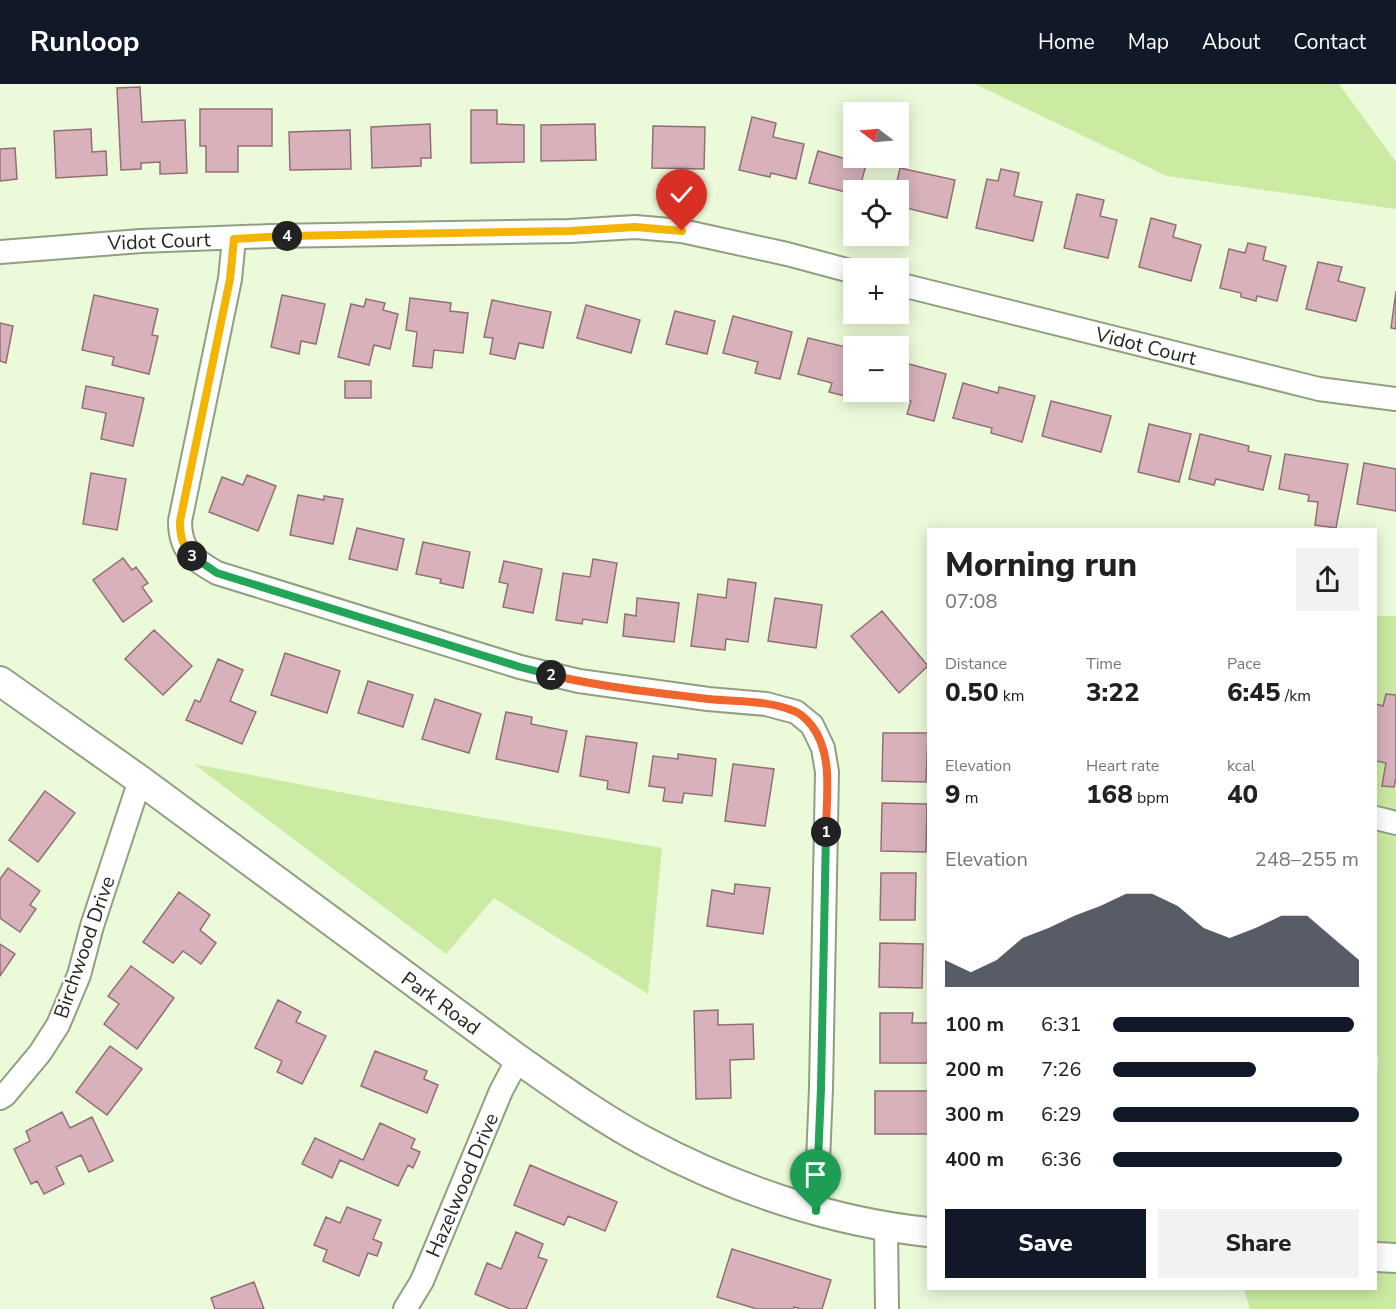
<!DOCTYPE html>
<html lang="en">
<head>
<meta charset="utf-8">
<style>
	body { margin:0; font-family:"Nunito Sans",sans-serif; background:#f2f2f2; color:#202124; height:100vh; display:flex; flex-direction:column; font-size:22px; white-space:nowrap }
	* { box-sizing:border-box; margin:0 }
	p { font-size:20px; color:#757577 }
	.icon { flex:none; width:33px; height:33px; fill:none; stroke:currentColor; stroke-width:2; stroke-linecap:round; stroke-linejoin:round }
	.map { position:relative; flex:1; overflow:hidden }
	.panel { position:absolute; left:927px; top:444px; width:450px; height:762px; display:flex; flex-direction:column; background:#fff; border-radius:0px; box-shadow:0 3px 15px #0003 }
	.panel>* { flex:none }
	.needle { width:39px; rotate:286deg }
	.tools { position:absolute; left:843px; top:18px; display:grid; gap:12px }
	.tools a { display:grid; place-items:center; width:66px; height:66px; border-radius:0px; background:#fff; box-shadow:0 3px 15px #0003; font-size:30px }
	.pin { position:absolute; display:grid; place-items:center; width:51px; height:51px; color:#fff; margin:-62px -26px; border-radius:50% 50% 50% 0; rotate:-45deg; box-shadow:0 0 6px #0007 }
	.pin .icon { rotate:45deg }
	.km { position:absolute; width:30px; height:30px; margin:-15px; border-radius:50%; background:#222; color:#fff; font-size:16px; line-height:30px; text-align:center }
	.round { display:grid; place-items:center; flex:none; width:63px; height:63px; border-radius:0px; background:#f2f2f2 }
	.head { display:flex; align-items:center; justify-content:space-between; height:102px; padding:0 18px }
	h1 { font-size:33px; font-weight:800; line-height:45px }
	.stats { display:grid; grid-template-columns:repeat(3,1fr); gap:9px; height:102px; padding:6px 18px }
	.stats div { display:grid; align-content:center }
	.stats b { font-size:26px; font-weight:800 }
	.stats small { font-size:16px; font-weight:400 }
	.stats p { font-size:16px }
	.chart { height:168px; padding:12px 18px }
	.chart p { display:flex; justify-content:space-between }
	.chart svg { width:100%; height:108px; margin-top:6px; fill:#111827; opacity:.7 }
	.primary-button { display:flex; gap:12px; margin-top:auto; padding:12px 18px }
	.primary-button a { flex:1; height:69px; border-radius:0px; background:#111827; color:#fff; font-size:24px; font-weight:800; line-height:69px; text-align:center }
	.primary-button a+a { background:#f2f2f2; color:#202124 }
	ul { padding:0 18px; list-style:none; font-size:20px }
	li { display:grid; grid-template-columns:96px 72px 1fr; align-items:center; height:45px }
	li i { height:15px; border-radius:8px; background:#111827 }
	header { display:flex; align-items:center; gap:36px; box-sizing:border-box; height:84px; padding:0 30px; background:#111827; color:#fff }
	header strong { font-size:28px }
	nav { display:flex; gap:33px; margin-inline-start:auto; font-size:21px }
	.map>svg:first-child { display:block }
</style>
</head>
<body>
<header>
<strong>Runloop</strong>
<nav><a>Home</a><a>Map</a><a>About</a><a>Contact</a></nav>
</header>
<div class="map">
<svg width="1396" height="1225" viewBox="0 0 1396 1225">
	<rect width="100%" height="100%" fill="#ebfad9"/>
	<path fill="#cbeba2" d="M975,0H1339L1396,78V125L1167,92Z
		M1376,532H1396V1225H1250L1244,1205L1376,1204V996L1379,975L1376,969Z
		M194,680L381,716L662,764L648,910L494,814L446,870Z"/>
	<path fill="#d8b1ba" stroke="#926f77" stroke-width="1.5" d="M140,3L142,38L185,36L187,89L160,90V78L141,79V85L121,86L117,4Z
		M200,25H272V62H238V88H206V62H200Z
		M471,26H497V40L524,41V78L471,79Z
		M752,33L776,39L773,53L804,60L796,95L771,89L770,93L739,86Z
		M430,40L431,74H421V82L372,84L371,43Z
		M595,40L596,76L541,77V41Z
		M653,42L705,43L704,85L652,84Z
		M91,45L92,68L106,67L107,91L56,94L54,47Z
		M350,46L351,85L290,86L289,48Z
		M851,57L854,58V74H868L859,106H854V110L809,99L818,67L846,75Z
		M15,64L17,95L0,97V65Z
		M900,84L955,96L947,134L898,122V106H895Z
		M1001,85L1019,89L1014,112L1042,118L1033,157L976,144L987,95L998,97Z
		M1077,110L1104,116L1100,132L1117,136L1108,174L1064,164Z
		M1151,134L1176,141L1173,153L1201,161L1191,197L1139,183Z
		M1248,159L1266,163L1263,176L1286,182L1277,217L1257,212L1256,217L1241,213V209L1220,204L1229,165L1245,169Z
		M1318,178L1342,183L1338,197L1365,204L1356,237L1306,225Z
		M1396,207V245L1391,244Z
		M94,211L158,225L152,251L158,252L149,290L112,281L114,273L82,266Z
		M282,211L325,220L316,260L301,257L299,270L271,263Z
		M410,214L451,219L450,227L468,229L463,269L434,266L432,284L413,282L417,248L406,246Z
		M366,215L385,219L383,226L398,230L390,265L374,261L369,281L338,273L351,220L364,223Z
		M492,216L551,228L543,264L519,259L515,275L490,270L493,254L484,253Z
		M586,221L640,236L631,269L577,254Z
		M675,227L715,237L707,270L666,260Z
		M733,232L792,248L780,295L755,289L758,278L723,269Z
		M0,239L13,242L6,279L0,277Z
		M808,254L854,265L855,308L853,314L829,308L832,299L798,290Z
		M898,277L946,290L934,337L907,330L911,317L879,309L898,308Z
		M345,297H371V314H345Z
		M963,299L998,309L999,303L1035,312L1022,358L991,349L992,344L953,334Z
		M86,302L144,314L133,362L101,355L106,329L82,324Z
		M1051,317L1111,332L1101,368L1042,352Z
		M1149,340L1191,350L1179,398L1138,388Z
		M1200,350L1249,362L1248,367L1271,372L1263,406L1216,395L1214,401L1189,395Z
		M1285,370L1348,380L1336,444L1315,441L1318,418L1308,417L1309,411L1279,405Z
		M1364,379L1396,385V427L1357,420Z
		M91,389L126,395L117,446L83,440Z
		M247,391L276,402L258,447L209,428L222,393L243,401Z
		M298,411L324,416V412L343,415L333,460L290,451Z
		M357,444L404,455L397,486L349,475Z
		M423,458L470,468L463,504L440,499L441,495L416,490Z
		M123,474L132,486L136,483L148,499L142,503L152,517L123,538L93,496Z
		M593,475L617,479L607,539L583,535L582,540L556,536L563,489L590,493Z
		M504,477L542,485L533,529L503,523L508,500L499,498Z
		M728,495L756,499L748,558L726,555L725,566L691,562L698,510L726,514Z
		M637,514L679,519L674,558L623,552L625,530L636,532Z
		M775,514L822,521L816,564L768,557Z
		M882,527L928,582L899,609L851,552Z
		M154,546L192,582L163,611L125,575Z
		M285,569L340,587L327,629L271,611Z
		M218,575L243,586L230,617L256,628L242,660L186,636L195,616L200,618Z
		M368,597L413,611L403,643L358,629Z
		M1386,610L1396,611V694L1394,703L1382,702L1386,679L1376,677V620L1383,622Z
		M435,615L481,630L469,669L422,655Z
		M506,628L532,633L531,640L567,647L558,688L496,675Z
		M883,649H928L926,698L882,697Z
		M586,652L637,659L629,709L607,705L608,697L580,692Z
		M678,670L716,675L712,712L684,709L682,719L663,717L665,704L649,702L653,672L678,675Z
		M733,680L774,685L765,742L725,737Z
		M45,707L75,729L38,778L9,756Z
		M882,719L927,720L926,768L881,767Z
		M8,784L40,807L30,821L36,825L20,848L0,834V795Z
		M881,789H916L915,836H880Z
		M735,800L770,804L763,850L707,842L712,806L734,810Z
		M179,808L210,831L200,846L216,859L201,880L183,867L173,879L143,858Z
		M880,859L923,860L922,904L879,903Z
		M0,860L15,870L0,892Z
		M131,882L174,914L137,965L104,940L119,920L108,912Z
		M278,916L301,928L296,938L326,952L302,1000L277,988L282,977L255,964Z
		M718,926V941L753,940L754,975L730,976L731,1014L696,1015L694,927Z
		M880,929H913L912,939H928V979H880Z
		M110,962L142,985L107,1031L76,1008Z
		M375,967L427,987L424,995L438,1001L427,1029L361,1002Z
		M875,1007H928V1050H875Z
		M62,1028L70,1044L92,1033L113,1077L89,1088L81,1071L56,1083L64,1100L44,1110L37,1097L31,1100L14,1065L30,1057L26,1047Z
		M380,1039L415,1055L411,1064L420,1068L413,1084L408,1081L398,1102L340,1076L332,1094L302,1080L315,1054L363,1076Z
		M530,1081L617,1118L605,1147L568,1132L564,1141L514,1121Z
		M347,1123L381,1136L373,1155L382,1159L377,1172L368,1169L359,1192L323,1177L327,1166L314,1161L326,1133L340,1139Z
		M516,1148L543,1160L538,1173L547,1176L526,1225H510L475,1210L487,1179L501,1185Z
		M732,1165L831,1196L822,1225H801L794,1223L793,1225H757L717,1213Z
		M254,1198L264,1225H215L211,1214Z"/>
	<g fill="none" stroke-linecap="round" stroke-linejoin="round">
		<g stroke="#919f81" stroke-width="26">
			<path id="minor" d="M234,155L230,195L180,437C180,467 193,475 217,489L520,583L579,597L708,615L766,620L796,628L812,641L823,664L827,688L821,1004L816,1127
				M0,168L141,157L271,152L570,147L635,143L682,147L787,170L854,188
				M898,200L1319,305L1396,315
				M1376,734L1396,739
				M0,1014L5,1011L40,969L58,941L79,891L92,842L140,696
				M886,1144L887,1225
				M405,1225L422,1197L501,1007L518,975"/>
		</g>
		<g stroke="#919f81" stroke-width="32">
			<path id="tertiary" d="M0,597L140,696L518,975C558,1003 604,1036 648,1059C734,1105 832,1138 928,1148
				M1376,1173L1396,1174"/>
		</g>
		<use href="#minor" stroke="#fff" stroke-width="22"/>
		<use href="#tertiary" stroke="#fff" stroke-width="28"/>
	</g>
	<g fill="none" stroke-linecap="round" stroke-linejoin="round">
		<g stroke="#fff" stroke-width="12">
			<path id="split-1" d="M816,1127L821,1004L826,748"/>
		</g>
		<g stroke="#fff" stroke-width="12">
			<path id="split-2" d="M551,591C602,603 656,609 709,615C736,618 768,616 794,627C800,629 808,637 812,642C834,671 826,714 826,748"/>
		</g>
		<g stroke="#fff" stroke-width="12">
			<path id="split-3" d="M192,472L217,489L520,583L551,591"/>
		</g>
		<g stroke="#fff" stroke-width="12">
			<path id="split-4" d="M192,472C182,461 180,452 180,437L230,195L234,155L287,152"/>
		</g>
		<g stroke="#fff" stroke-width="12">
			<path id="split-5" d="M287,152L570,147L635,143L682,147"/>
		</g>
		<use href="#split-1" stroke="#22a559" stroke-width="8"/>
		<use href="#split-2" stroke="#f0652b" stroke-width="8"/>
		<use href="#split-3" stroke="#22a559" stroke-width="8"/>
		<use href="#split-4" stroke="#f5b400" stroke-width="8"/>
		<use href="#split-5" stroke="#f5b400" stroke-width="8"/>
	</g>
	<g text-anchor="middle" stroke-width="4.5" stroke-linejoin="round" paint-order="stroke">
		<g font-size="20" fill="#23291c" stroke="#fff">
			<text transform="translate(159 157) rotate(-2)" y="7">Vidot Court</text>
			<text transform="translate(1146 262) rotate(14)" y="7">Vidot Court</text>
			<text transform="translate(84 863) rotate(-71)" y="7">Birchwood Drive</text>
			<text transform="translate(441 919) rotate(36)" y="7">Park Road</text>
			<text transform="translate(462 1101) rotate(-67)" y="7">Hazelwood Drive</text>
		</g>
	</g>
</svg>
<div class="tools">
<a><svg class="needle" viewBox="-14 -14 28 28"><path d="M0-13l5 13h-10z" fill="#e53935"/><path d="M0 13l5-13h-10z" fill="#757577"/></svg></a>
<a><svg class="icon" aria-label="locate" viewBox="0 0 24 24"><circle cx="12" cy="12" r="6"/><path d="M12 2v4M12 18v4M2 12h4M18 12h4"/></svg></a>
<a>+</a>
<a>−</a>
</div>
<div class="pin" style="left:816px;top:1127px;background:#1e9e55"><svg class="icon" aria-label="arrive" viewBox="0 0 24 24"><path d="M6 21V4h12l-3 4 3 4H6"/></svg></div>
<div class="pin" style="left:682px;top:147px;background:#d93025"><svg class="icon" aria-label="check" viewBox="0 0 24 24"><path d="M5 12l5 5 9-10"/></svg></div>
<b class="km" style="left:826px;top:748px">1</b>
<b class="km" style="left:551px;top:591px">2</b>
<b class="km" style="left:192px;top:472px">3</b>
<b class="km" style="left:287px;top:152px">4</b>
<section class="panel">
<div class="head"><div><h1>Morning run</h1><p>07:08</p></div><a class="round"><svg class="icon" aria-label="share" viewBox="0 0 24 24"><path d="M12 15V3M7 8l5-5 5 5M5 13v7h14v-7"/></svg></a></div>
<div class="stats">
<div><p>Distance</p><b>0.50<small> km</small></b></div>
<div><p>Time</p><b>3:22</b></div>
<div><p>Pace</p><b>6:45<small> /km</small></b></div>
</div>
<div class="stats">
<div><p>Elevation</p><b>9<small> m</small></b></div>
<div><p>Heart rate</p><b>168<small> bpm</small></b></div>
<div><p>kcal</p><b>40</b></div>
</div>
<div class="chart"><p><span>Elevation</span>248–255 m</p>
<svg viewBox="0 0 160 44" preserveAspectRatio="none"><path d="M0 44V33L10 38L20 33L30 24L40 20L50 15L60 11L70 6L80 6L90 11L100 20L110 24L120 20L130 15L140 15L150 24L160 33V44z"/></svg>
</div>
<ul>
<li><b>100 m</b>6:31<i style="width:98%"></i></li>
<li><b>200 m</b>7:26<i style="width:58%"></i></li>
<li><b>300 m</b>6:29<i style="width:100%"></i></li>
<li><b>400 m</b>6:36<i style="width:93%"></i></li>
</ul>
<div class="primary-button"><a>Save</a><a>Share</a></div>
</section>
</div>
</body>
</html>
